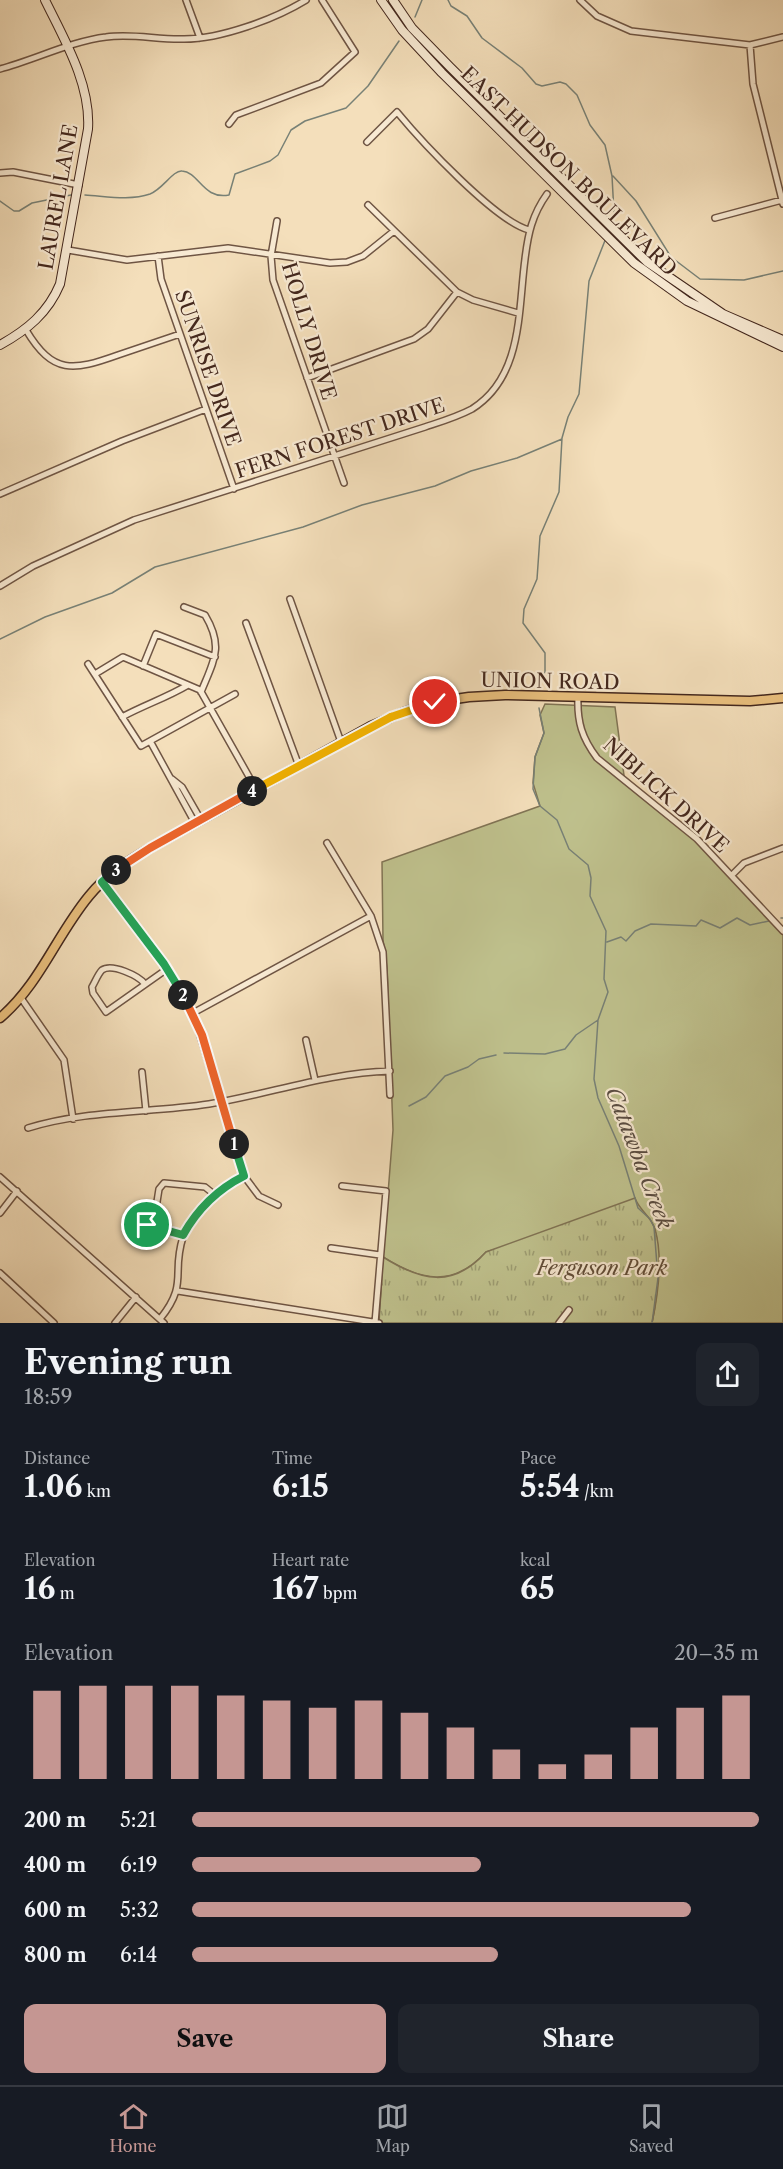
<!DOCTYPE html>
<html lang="en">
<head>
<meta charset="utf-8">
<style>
	body { margin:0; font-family:"Libre Caslon Text",serif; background:#20242c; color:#f1f3f6; height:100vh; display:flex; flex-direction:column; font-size:22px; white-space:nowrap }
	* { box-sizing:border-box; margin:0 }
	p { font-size:20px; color:#9ea1a6 }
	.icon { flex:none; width:33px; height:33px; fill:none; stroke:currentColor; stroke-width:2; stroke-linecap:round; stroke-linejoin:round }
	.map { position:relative; height:1323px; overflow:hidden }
	.panel { display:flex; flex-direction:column; background:#171b24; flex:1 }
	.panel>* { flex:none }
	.pin { position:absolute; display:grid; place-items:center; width:51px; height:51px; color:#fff; margin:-26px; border:3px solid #fff; border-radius:50%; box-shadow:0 2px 6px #0007 }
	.km { position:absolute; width:30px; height:30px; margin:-15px; border-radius:50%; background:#222; color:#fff; font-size:16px; line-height:30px; text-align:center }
	.round { display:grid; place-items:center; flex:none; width:63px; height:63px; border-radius:12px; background:#20242c }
	.summary { display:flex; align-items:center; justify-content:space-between; height:102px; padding:0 24px }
	h1 { font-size:33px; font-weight:700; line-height:45px }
	.figures { display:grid; grid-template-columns:repeat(3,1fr); gap:9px; height:102px; padding:6px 24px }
	.figures div { display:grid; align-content:center }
	.figures b { font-size:30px; font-weight:700 }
	.figures small { font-size:16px; font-weight:400 }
	.figures p { font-size:16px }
	.chart { height:168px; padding:12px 24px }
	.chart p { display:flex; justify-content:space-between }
	.chart svg { width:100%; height:108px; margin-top:6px; stroke:#c59692; stroke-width:6 }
	.primary-button { display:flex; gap:12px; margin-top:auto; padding:12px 24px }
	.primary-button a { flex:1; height:69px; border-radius:12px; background:#c59692; color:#111; font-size:24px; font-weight:700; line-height:69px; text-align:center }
	.primary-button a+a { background:#20242c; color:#f1f3f6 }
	ul { padding:0 24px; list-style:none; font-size:20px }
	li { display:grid; grid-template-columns:96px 72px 1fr; align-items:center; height:45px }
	li i { height:15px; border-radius:8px; background:#c59692 }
	.tab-bar { display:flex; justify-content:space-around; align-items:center; height:84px; border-top:2px solid #363941; background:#171b24; font-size:16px; color:#9ea1a6 }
	.tab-bar a { display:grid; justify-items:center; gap:3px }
	.tab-bar .active { color:#c59692 }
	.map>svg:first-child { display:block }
</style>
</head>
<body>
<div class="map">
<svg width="783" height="1323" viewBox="0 0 783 1323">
	<defs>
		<pattern id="park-tufts" width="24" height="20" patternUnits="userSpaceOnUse" patternTransform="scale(1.5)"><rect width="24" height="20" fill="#bfc18d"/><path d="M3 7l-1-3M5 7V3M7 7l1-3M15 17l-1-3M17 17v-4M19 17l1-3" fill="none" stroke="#9d9d73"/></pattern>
	</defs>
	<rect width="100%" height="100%" fill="#f4dfbb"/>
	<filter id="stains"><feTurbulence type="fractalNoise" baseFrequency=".00333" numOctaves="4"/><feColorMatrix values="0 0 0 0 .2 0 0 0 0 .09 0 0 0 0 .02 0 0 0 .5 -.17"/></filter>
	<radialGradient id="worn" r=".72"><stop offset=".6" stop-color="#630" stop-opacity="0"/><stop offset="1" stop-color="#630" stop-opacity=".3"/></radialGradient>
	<path fill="#bfc18d" stroke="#817455" stroke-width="1.5" d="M545,704L615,707L625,783L696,841L783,934V1323H652C657,1298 663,1249 653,1225C650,1218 644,1213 638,1208L486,1252C453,1288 421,1281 383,1257L393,1130L387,968L383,940L382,862L540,806L533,783L535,757L544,733L540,715Z"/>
	<path fill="url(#park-tufts)" stroke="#817455" stroke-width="1.5" d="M635,1198C639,1210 651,1216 655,1229C663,1257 658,1295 652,1323H379L383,1257C421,1281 453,1289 486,1252Z"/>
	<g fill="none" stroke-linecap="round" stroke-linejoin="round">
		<path stroke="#788176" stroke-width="1.5" d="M448,0L451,6L467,16L482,38L522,68L536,84L542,86L560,82L566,84L577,95L590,125L605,145L612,176L614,213L612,223
			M415,17L422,0
			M613,176L636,201L671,257L700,279L744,280L783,271
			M85,195C105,196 130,201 150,194C163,189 173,170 182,171C199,172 203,200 229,195L235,174L270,161L278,155L291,130L305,121L346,108L368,86L399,41
			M0,201L14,211H19L32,203L71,195
			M0,639L45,617L112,593L155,567L303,527L362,505L435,486L471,471L517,458L562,439
			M539,684L545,672V653L523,623L524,609L537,579L540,536L559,492L562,438L568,417L579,394L589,281L606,238
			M539,708L544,733L535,757L533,789L540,806L557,820L569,849L588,865L591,878L590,896L606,931L604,979L608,992L598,1020L594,1079L598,1098L619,1146L638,1208L650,1219L654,1227L658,1278L652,1323
			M781,918H783
			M607,942L621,937L626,941L635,931L651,924L696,926L701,920L720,928L737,918L750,925L769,921
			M504,1053L545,1054L565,1049L576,1035L598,1020
			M409,1106L426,1097L445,1076L468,1067L479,1059L496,1055"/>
		<g stroke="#6f5544" stroke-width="8">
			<path id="street" d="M186,0L200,38
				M580,0L597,16L631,31L750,45L783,37
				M750,45L753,84L783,204
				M0,69C34,60 72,41 106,37C132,33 158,40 184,39C221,39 275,19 306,0
				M229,124L236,115L321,83L355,52L322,0
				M367,142L397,112C421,141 495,221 529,230
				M0,173L13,172L79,185
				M368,205L457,292L473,300L518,313
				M715,218L782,200
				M277,221L271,256L273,280L344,483
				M68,250L127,260L228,248L330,263L347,262L363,256L394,231
				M158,256L161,279L234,489
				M26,330C53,375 73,371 118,355C139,348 159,341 180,334
				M307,378L414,339L428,329L457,292
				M0,494L122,441L206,409
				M0,586L33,566L134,520L425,427C440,422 457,417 472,409C523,377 518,311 525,259C528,234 532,215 547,194
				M290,599L341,742
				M184,607L205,615C224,647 214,660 201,692
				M246,623L299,766
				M88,664L141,746L235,694
				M143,666L156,634L215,657
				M95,674L123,657L200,690L256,789
				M578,697C577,722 582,738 597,758L697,839L783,931
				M122,717C144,705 166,698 188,685
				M150,741L195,823
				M172,779L182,787L201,820
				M327,843L371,916L383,952L390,1095
				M732,875L744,863L783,848
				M102,882L164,965L193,1013L244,1176L259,1196L278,1205
				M145,984C139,976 112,963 102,970C98,974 95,982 92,987L93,993L106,1012L167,969
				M21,998L64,1060L73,1119
				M193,1013L371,916
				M306,1040L315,1080
				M142,1072L146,1111
				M28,1128C85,1110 150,1113 209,1104C270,1094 327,1073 390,1071
				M0,1177L164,1323
				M342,1186L386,1191L375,1323
				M0,1213L17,1191
				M147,1225L183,1235
				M153,1227L159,1189L164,1183L205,1187L215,1195
				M331,1248L380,1255
				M0,1273L54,1323
				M178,1291L379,1323
				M160,1319C189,1283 171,1274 183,1237C191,1211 220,1188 244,1176
				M115,1323L136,1297
				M559,1323L569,1310"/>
		</g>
		<g stroke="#43271d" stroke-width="10">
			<path id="secondary" d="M381,0L402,30L442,73L634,263L687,301L783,347
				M393,0L412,28L450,67L647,262L723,314L783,340
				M0,345C27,330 48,313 60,284L88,129C91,84 64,39 45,0"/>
		</g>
		<g stroke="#43271d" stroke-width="11">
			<path id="primary" d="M0,1018C40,984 56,936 89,896C106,875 128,861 150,848L371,726L404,712L435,702L469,697L505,695L750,701L783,698"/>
		</g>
		<use href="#street" stroke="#f8ead3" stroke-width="5"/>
		<use href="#secondary" stroke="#f8ead3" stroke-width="8"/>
		<use href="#primary" stroke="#eac07e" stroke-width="8"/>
	</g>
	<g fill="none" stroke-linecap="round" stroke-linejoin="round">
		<g stroke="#fff" stroke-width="12">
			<path id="split-1" d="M147,1225L183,1235C197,1210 218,1189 244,1176L234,1144"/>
		</g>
		<g stroke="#fff" stroke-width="12">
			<path id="split-2" d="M183,995L202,1035L234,1144"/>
		</g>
		<g stroke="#fff" stroke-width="12">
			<path id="split-3" d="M116,870L102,882L164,964L183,995"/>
		</g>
		<g stroke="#fff" stroke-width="12">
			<path id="split-4" d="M116,870L150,848L252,791"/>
		</g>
		<g stroke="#fff" stroke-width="12">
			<path id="split-5" d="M252,791L391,717"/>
		</g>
		<g stroke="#fff" stroke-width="12">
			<path id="split-6" d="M391,717L435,702"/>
		</g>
		<use href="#split-1" stroke="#22a559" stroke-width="8"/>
		<use href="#split-2" stroke="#f0652b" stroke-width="8"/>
		<use href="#split-3" stroke="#22a559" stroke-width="8"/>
		<use href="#split-4" stroke="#f0652b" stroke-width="8"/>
		<use href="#split-5" stroke="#f5b400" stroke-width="8"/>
		<use href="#split-6" stroke="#f5b400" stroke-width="8"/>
	</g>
	<g text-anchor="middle" stroke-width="4.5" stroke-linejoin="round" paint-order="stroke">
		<g font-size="20" fill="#43271d" stroke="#f8ead3">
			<text transform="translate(569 171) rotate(44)" y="7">EAST HUDSON BOULEVARD</text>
			<text transform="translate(58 197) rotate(-80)" y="7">LAUREL LANE</text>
			<text transform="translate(309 331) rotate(73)" y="7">HOLLY DRIVE</text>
			<text transform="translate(208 368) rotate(71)" y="7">SUNRISE DRIVE</text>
			<text transform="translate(340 438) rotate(-18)" y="7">FERN FOREST DRIVE</text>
			<text transform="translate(550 681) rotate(1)" y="7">UNION ROAD</text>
			<text transform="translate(666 795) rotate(42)" y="7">NIBLICK DRIVE</text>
		</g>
		<g font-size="20" font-style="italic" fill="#624e39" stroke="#f8ead3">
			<text x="602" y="1275">Ferguson Park</text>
		</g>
		<g font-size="21" font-style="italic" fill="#594c42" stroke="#f8ead3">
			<text transform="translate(639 1158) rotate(69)" y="7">Catawba Creek</text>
		</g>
	</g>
	<rect width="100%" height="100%" filter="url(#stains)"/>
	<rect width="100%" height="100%" fill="url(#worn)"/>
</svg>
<div class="pin" style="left:147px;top:1225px;background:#1e9e55"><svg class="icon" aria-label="arrive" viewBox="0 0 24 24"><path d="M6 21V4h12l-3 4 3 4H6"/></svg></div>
<div class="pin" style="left:435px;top:702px;background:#d93025"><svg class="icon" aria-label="check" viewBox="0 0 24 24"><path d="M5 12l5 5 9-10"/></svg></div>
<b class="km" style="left:234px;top:1144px">1</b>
<b class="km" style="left:183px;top:995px">2</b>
<b class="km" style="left:116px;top:870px">3</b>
<b class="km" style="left:252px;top:791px">4</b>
</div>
<section class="panel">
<div class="summary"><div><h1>Evening run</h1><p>18:59</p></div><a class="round"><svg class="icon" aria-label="share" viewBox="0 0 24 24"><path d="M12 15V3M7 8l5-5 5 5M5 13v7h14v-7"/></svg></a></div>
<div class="figures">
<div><p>Distance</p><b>1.06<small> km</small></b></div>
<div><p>Time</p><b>6:15</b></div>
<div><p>Pace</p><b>5:54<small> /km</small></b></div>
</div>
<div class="figures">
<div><p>Elevation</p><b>16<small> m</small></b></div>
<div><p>Heart rate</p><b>167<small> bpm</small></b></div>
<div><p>kcal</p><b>65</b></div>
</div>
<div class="chart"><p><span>Elevation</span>20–35 m</p>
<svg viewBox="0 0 160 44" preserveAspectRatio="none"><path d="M5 44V8M15 44V6M25 44V6M35 44V6M45 44V10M55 44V12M65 44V15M75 44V12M85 44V17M95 44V23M105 44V32M115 44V38M125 44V34M135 44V23M145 44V15M155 44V10"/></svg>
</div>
<ul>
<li><b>200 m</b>5:21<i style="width:100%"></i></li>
<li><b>400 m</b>6:19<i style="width:51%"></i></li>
<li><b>600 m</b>5:32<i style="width:88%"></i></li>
<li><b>800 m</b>6:14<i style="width:54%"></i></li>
</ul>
<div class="primary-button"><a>Save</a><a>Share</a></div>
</section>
<nav class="tab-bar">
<a class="active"><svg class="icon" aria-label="home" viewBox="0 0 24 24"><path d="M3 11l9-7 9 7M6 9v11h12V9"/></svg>Home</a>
<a><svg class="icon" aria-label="map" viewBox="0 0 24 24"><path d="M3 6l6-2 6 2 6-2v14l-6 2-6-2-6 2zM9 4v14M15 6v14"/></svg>Map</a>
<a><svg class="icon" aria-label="saved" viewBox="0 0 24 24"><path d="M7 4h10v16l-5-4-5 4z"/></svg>Saved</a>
</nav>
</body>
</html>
